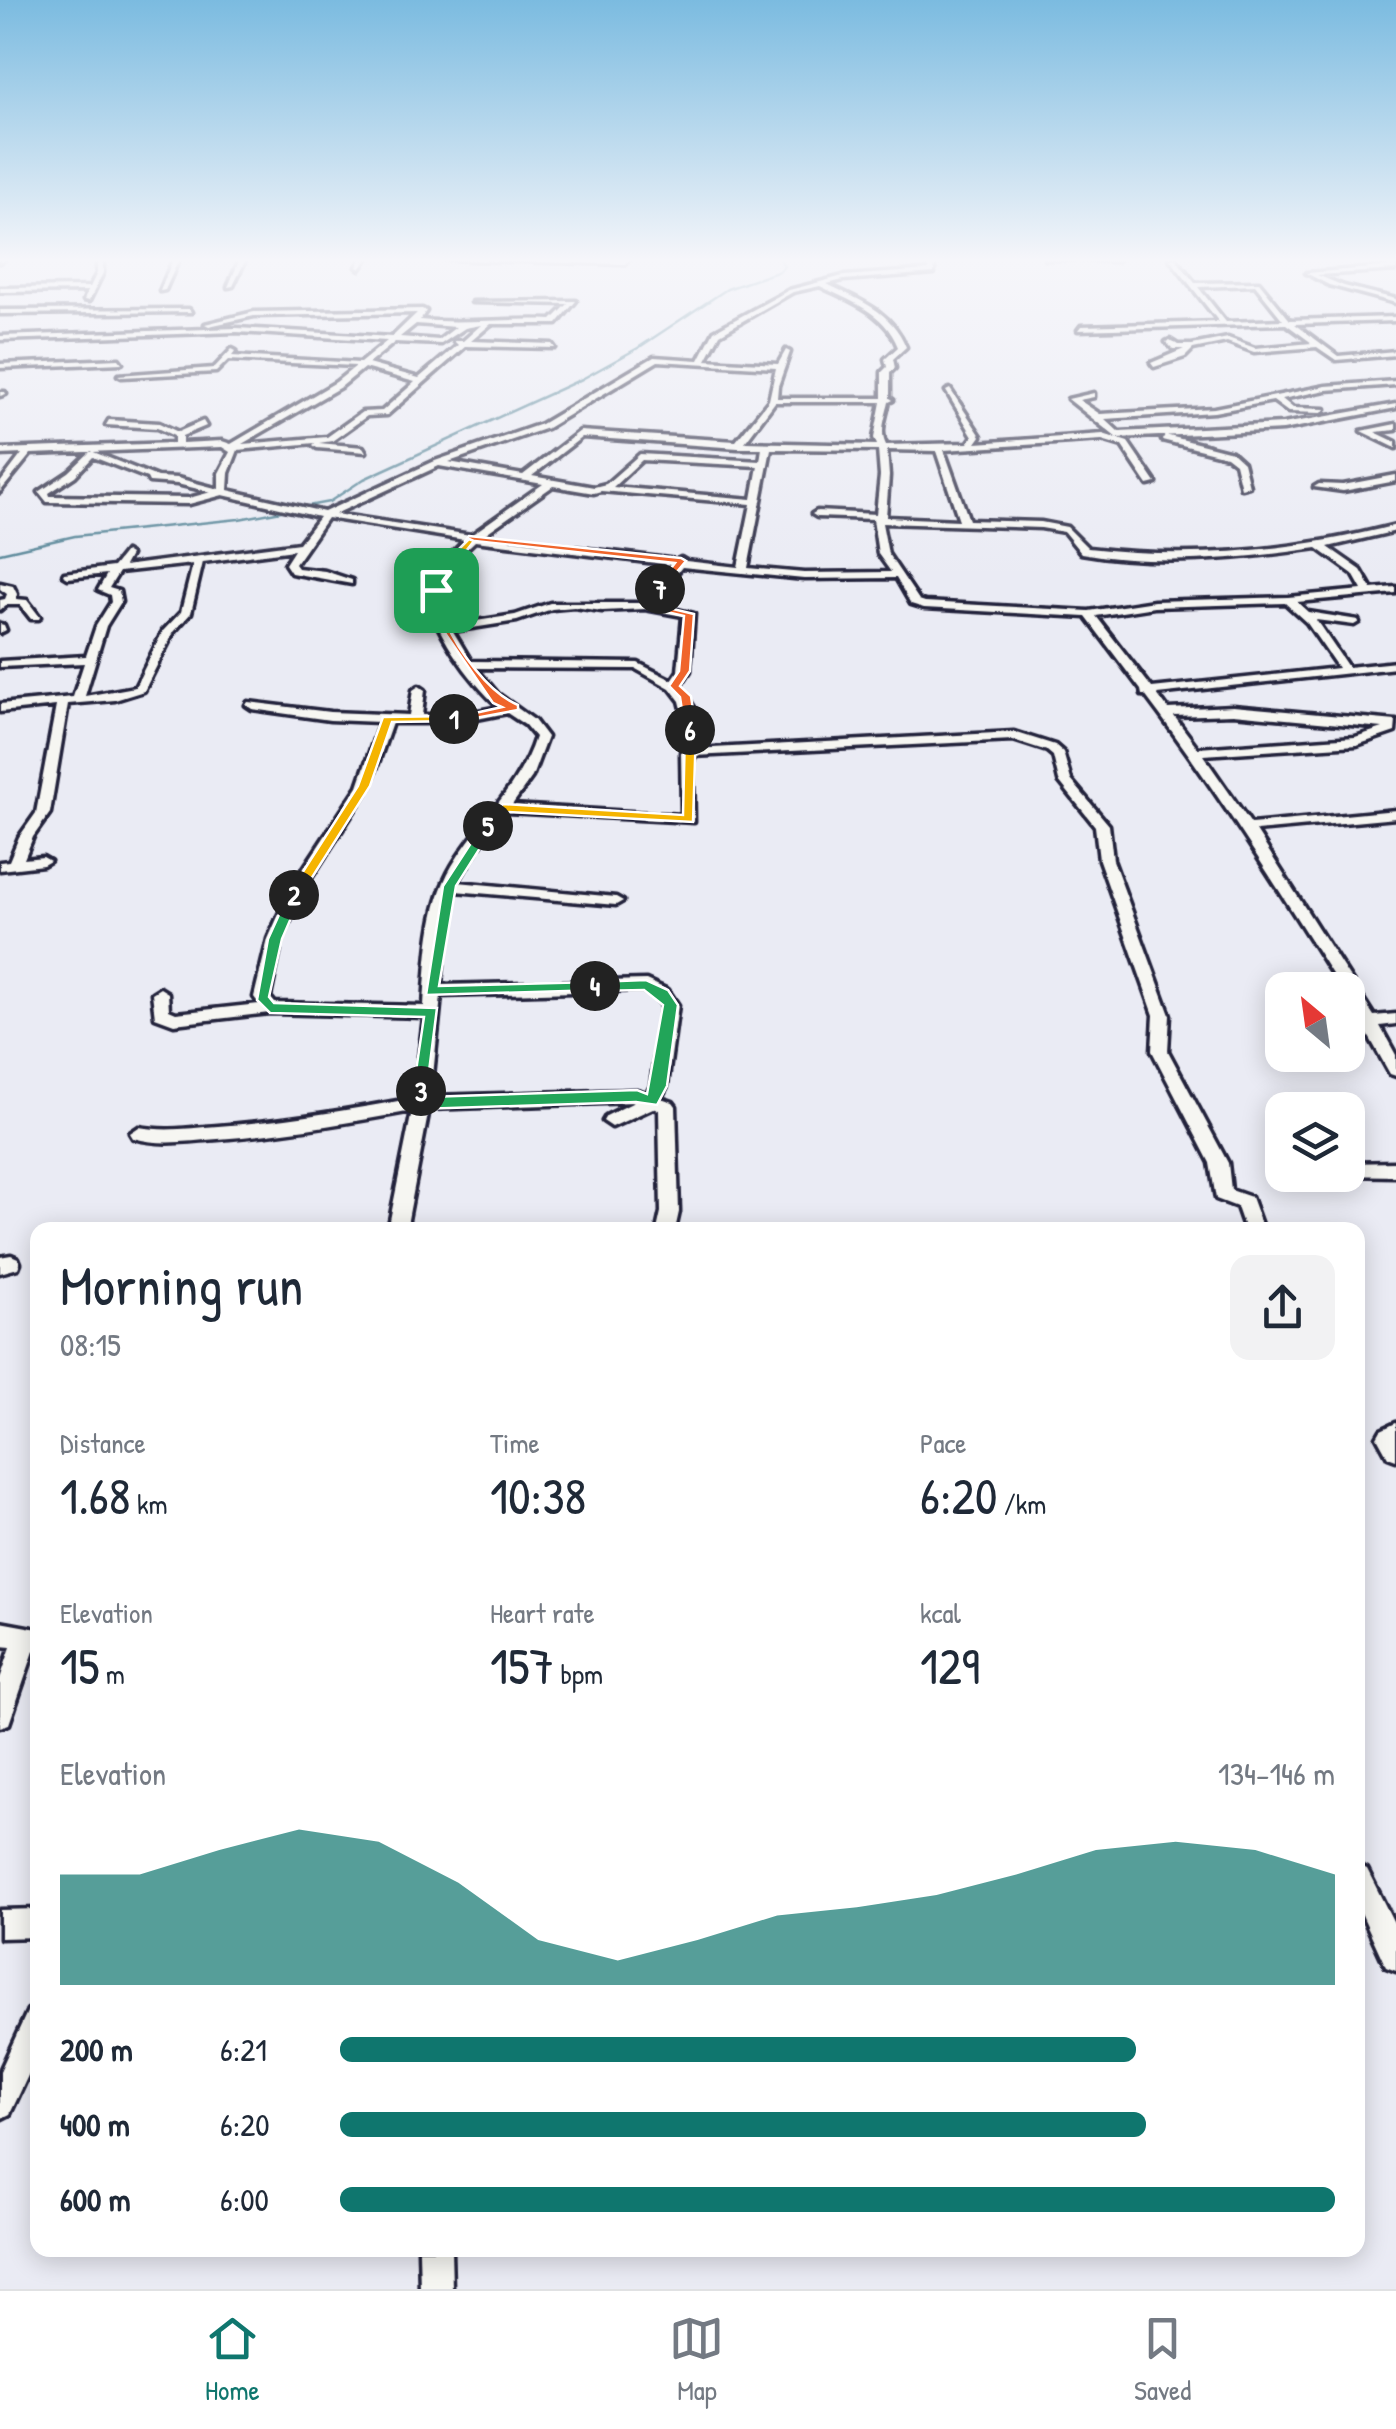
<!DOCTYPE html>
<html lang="en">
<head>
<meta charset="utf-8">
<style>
	body { margin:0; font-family:"Patrick Hand",sans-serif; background:#f2f2f3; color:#1f2937; height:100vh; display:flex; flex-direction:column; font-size:38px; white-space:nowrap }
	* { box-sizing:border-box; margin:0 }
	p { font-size:32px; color:#747a83 }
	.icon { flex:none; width:55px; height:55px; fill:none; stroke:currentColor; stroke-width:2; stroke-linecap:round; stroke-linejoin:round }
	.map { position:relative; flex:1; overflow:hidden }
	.side { position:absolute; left:30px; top:1222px; width:1335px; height:1035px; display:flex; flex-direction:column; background:#fff; border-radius:20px; box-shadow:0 5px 25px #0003 }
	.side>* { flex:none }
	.needle { width:65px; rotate:331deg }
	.fabs { position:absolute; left:1265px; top:972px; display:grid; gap:20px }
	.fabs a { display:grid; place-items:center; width:100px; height:100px; border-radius:20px; background:#fff; box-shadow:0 5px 25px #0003; font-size:50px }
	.pin { position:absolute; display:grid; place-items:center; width:85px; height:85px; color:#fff; margin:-42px; border-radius:20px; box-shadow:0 5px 15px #0006 }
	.km { position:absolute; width:50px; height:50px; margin:-25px; border-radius:50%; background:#222; color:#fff; font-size:28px; line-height:50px; text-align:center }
	.round { display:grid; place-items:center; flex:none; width:105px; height:105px; border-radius:20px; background:#f2f2f3 }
	.overview { display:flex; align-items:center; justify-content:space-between; height:170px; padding:0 30px }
	h1 { font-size:55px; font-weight:600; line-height:75px }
	.stats { display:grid; grid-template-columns:repeat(3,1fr); gap:15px; height:170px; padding:10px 30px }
	.stats div { display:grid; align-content:center }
	.stats b { font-size:50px; font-weight:600 }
	.stats small { font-size:28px; font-weight:400 }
	.stats p { font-size:28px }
	.chart { height:280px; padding:20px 30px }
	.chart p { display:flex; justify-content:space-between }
	.chart svg { width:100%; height:180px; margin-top:10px; fill:#0f766e; opacity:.7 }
	ul { padding:0 30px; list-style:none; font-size:32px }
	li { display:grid; grid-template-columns:160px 120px 1fr; align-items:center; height:75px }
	li i { height:25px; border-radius:12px; background:#0f766e }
	.dock { display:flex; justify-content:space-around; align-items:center; height:140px; border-top:2px solid #e0e1e3; background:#fff; font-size:28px; color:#747a83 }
	.dock a { display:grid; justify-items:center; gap:5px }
	.dock .selected { color:#0f766e }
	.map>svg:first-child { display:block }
</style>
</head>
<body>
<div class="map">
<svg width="1396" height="2289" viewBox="0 0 1396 2289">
	<rect width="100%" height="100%" fill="#eaebf4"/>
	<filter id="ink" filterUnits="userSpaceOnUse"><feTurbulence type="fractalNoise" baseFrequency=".01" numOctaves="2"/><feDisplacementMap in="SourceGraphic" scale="20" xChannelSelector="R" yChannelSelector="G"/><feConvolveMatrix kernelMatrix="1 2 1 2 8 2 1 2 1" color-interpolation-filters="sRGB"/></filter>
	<g filter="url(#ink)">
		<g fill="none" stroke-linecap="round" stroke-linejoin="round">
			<path stroke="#558496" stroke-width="2.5" d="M0,553L75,536L239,519L329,502L364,479L582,379L638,348L727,289L780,271L784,266L780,259"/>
			<g stroke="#22223b" stroke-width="7">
				<path id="minor" d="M0,259H5L0,262Z
					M97,259H103V273L89,301L84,300L88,291L0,292V288L90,287L97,273Z
					M173,259H179L165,290L160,291Z
					M240,259H246L233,286L228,287Z
					M361,259H367L360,269L357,267Z
					M438,259L622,260L629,259L625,264Z
					M929,259H935L934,273L843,280L827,284C859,300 892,311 906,347L893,359L895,368L890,373V398L893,400L889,402C886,416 879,432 886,445L968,443L973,436L946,391L950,389L981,436L976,443L1103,434L1128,442L1156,483L1148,485L1122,446L1102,440L944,450L969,520L1041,522L1067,527L1088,548C1191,560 1296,551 1396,525V531L1328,547L1361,570L1372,589L1396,587V593L1297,602L1308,612L1358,620L1359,622L1354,625L1316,620L1348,667L1396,662V668L1157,694L1168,709L1233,706L1396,721L1395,732L1357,745L1203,755L1251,824L1396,810V818L1256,831L1374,1016L1396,1014V1024L1380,1026L1396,1055V1076L1390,1074L1348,999V990H1342C1279,890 1217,790 1145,695H1142L1141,690L1086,617L924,608L911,604L896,578L804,579L682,567L652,604L694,614L690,671L680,686L695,709L694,749L1014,732L1055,745L1063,752L1071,780L1109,825L1113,860L1170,1015L1168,1051L1228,1163L1231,1190L1251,1197L1263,1230H1245L1237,1207L1216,1199L1210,1163L1152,1051L1154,1015L1099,860L1095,826L1059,781L1053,756L1047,751L1013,740L693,756L694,822L506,812L477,849L458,882L616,897L623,901L616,905L455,891L446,931L441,985L646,980L668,990L678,1005L667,1086L661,1098L673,1102L676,1106L679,1212L675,1230H657L661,1212L659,1110L653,1108L612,1127L603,1121L606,1116L634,1102L429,1109L406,1230H388L412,1111C347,1123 283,1134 218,1139C189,1141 161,1146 133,1138L130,1133L139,1127C165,1132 191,1128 218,1126C284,1121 349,1110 414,1098L424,1017L270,1013L174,1024L155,1017L152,993L160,988L168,993L169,1010L176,1013L259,1004L254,997L268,939L290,889L358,786L380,722L330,720L252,709L246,705L248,702L330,712L409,715L413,690L419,686L425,690L422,715H457L499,707C475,687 426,624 430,592C433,571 451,554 465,540L327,518L295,564L298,568L325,571L352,580V584L291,573L285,564L294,550L203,562L191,613L174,632L144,691L115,700L68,704L50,813L33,837L24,859L43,857L50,861L43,865L0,870V862L9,861L19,837L36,813L56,706L0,712V704L73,697L84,663L0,667V661L86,656L96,626L111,602L110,595L98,590L107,574L68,578L63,575L64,573L113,567L125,552L130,555L124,566L299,543L319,517L223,495L189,504L47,502L39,492L69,472L91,451L157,477L177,478L219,489V473L230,452L222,447L31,454L0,492V483L22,454L0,455V449L174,443V436L157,428L106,425L109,420L159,423L178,432L203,421L206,426L182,436V443L222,441L231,444L336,382L356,366L228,360L216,372L122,377L118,375L214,368L232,349L236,351L232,356L360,363L387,341L237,332L0,340V336L237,328L392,337L417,313L254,316L209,326L205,324L254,312L422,309L426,311L420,320C465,324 508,318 552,320L568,304L472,302L576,301L557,324H491L471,341L552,344L555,348L466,346L387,415L367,416L332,441L319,443L363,447L366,452L317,448L313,445L315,443L238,450L229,473L228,490L324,512L435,461L541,424L654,357L699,360L714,331L789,290L843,276L929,270ZM820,286C850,301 885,312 898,347L885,359L887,367L882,372V398H777L778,386L790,352L786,350L778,364L706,360L720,334L793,292ZM416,324L456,327L439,340L400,337ZM481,325L463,341H454L458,345L419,378L368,364L395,342L441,344L465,328ZM658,361L776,368L769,400L736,441L580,431L523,475L449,462L547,428ZM364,368L415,382L382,411L362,412L327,437L242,444L342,386ZM775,402H881L874,438L877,445L745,442ZM582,437L738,448H762L760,461L640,454L606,484L594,487L532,476ZM771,449L878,450L880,476L876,514L817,511L812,514L817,517L873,519L878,554L891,572L804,573L748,568ZM887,450L936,451L959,520L886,517L889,476ZM93,457L147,478L149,482L177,484L211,492L189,498L50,496L49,493L75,476ZM642,460L758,466L752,499L613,487ZM439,466L543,484L471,535L335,514ZM553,486L594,493L601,491L751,504L738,567L686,561L681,558L677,560L482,536ZM882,523L1041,528L1064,532L1081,553C1158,567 1240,559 1317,548L1353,574L1362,590L1288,597L1154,601L1089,611L925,602L919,600L888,554ZM475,541L672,565L642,603H550L515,615L450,625C432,588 447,567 475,541ZM193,564L181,612L163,631L135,687L85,696L106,626L121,602L119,591L109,588L119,572ZM1285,603L1307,623L1338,668L1152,688L1096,616L1154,607ZM574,607L602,611L645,609L683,616L678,671L672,680L638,663L471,661L453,631L517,621L552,609ZM476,668L636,669L670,688L680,701L684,717L681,753L682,815L512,805L532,777L547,737L534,720L498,694ZM507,713L525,725L535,737C519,789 479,820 452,866C428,907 427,961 424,1006L275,1003L270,997L282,939L304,889L370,786L392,723H457ZM1233,714L1383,728L1355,737L1198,748L1174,716ZM643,990L656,998L662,1005L651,1086L647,1093L637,1090L431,1096L441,996Z
					M1045,259H1119L1116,261Z
					M1170,259H1176L1195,283L1259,282L1290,320L1396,317V321L1295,324L1338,356L1396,351V355L1336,360L1317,347L1254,352L1227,342L1193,349L1185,357L1154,367L1151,363L1184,349H1173L1166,342L1170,340L1178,345H1192L1228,338L1255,348L1312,343L1286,324L1078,330L1081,326L1219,322ZM1255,285L1283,320L1226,322L1198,287Z
					M1396,266V270L1317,275L1344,286L1396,299V303L1329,285L1306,273Z
					M189,309L191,312L0,314V310Z
					M119,359L122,363L0,368V364Z
					M1396,381V385L1326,390L1282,399L1293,408L1325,409L1322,413L1288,412L1273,401L1214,412L1105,419L1119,432L1283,424L1396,404V408L1283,430L1117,438L1068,399L1094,393V397L1079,400L1100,414L1214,408L1326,386Z
					M0,392H5L6,394L0,396Z
					M1396,424V430L1375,432L1396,442V448L1361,431Z
					M1165,435L1232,452L1243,462L1249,486L1241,488L1235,463L1226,456L1162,440Z
					M1396,475V481L1343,491L1314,487L1319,484L1343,485Z
					M0,583L13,586L17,594L16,599L27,600L40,617L39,619H31L20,605H6L0,610V600L5,599L7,594L0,589Z
					M0,624L4,625L6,630L0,633Z
					M1396,1162V1176L1342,1175H1348V1163Z
					M11,1255L18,1258L20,1263L18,1268L0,1273V1257Z
					M1396,1423V1460L1388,1457L1377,1437L1381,1430Z
					M0,1622L38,1629V1649L34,1651L9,1724L0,1727V1679L11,1647L0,1646Z
					M1358,1865L1367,1869L1396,1927V1971L1386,1967L1358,1906Z
					M38,1909V1937L0,1938V1910Z
					M38,2006V2054L10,2114L0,2119V2071L28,2010Z
					M419,2250H451L452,2289H420Z"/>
			</g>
			<use href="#minor" fill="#f6f6f2" fill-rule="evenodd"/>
		</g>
	</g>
	<linearGradient id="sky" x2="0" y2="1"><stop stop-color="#7bbbe0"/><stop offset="0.45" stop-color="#f6f6fa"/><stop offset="1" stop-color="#f6f6fa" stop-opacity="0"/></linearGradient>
	<rect width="1396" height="579" fill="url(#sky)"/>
	<path fill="#f0652b" stroke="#fff" stroke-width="2.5" d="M436,587L441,590C442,600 443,612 446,622C458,651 489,693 518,705V710L454,722L448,719L502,707L493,703L436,620L431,590Z"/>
	<path fill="#f5b400" stroke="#fff" stroke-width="2.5" d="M454,716L458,721L392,722L370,786L299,898H290L288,895L358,786L383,717Z"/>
	<path fill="#22a559" stroke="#fff" stroke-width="2.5" d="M294,890L301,895L282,939L269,997L274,1003L437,1008L426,1095H415L413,1091L424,1017L270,1013L257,1000L268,939L288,895Z"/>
	<path fill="#22a559" stroke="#fff" stroke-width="2.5" d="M646,980L668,990L678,1005L667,1086L657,1105L636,1102L419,1109L411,1103L413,1091L421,1085L426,1087L428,1097L637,1090L647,1094L663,1005L644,990L595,991L588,986L595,982Z"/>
	<path fill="#22a559" stroke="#fff" stroke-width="2.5" d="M484,823L494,826L456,886L439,986L595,982L603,986L600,990L426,995L443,886Z"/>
	<path fill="#f5b400" stroke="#fff" stroke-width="2.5" d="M690,727L696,730L693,822L506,812L493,829L482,826L503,804L683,815L685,730Z"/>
	<path fill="#f0652b" stroke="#fff" stroke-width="2.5" d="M660,586L665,589L652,604L694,614L690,671L680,686L691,696L696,730L690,734L685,730L680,697L669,686L679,671L684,616L641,606Z"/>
	<path fill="#f0652b" stroke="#fff" stroke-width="2.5" d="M469,536L681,558L686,561L660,592L655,589L675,563L475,541L469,544L465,541Z"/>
	<path fill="#f5b400" stroke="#fff" stroke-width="2.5" d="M469,539L474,541L454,566L439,592H432L446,562Z"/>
</svg>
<div class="fabs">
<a><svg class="needle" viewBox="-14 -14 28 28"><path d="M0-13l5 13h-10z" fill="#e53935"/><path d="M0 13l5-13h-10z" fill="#747a83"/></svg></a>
<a><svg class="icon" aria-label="layers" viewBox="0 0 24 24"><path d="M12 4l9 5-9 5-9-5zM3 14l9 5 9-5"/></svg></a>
</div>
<div class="pin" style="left:436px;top:590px;background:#1e9e55"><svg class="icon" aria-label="arrive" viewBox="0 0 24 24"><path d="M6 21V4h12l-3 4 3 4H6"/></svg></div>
<b class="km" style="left:454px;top:719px">1</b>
<b class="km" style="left:294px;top:895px">2</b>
<b class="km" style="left:421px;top:1091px">3</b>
<b class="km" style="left:595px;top:986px">4</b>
<b class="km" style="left:488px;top:826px">5</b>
<b class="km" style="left:690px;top:730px">6</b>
<b class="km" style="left:660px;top:589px">7</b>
<section class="side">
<div class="overview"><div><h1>Morning run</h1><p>08:15</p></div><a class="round"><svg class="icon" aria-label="share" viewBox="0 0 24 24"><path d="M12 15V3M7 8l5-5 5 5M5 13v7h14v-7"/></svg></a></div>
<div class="stats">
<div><p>Distance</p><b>1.68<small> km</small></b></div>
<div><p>Time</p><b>10:38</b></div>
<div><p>Pace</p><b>6:20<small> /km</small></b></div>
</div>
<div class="stats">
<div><p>Elevation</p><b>15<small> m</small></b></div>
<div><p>Heart rate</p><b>157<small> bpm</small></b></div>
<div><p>kcal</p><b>129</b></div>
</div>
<div class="chart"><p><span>Elevation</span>134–146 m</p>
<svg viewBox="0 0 160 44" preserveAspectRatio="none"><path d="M0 44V17L10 17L20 11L30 6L40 9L50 19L60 33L70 38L80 33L90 27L100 25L110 22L120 17L130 11L140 9L150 11L160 17V44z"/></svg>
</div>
<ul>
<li><b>200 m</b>6:21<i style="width:80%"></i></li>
<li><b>400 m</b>6:20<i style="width:81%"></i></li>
<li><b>600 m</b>6:00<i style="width:100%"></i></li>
</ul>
</section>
</div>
<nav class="dock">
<a class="selected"><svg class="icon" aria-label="home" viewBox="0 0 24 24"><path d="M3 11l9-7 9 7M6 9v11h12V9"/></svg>Home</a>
<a><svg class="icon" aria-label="map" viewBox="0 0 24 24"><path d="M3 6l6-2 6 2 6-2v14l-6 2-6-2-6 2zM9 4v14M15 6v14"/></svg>Map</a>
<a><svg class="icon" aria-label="saved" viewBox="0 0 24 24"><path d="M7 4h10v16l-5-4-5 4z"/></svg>Saved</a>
</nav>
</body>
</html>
